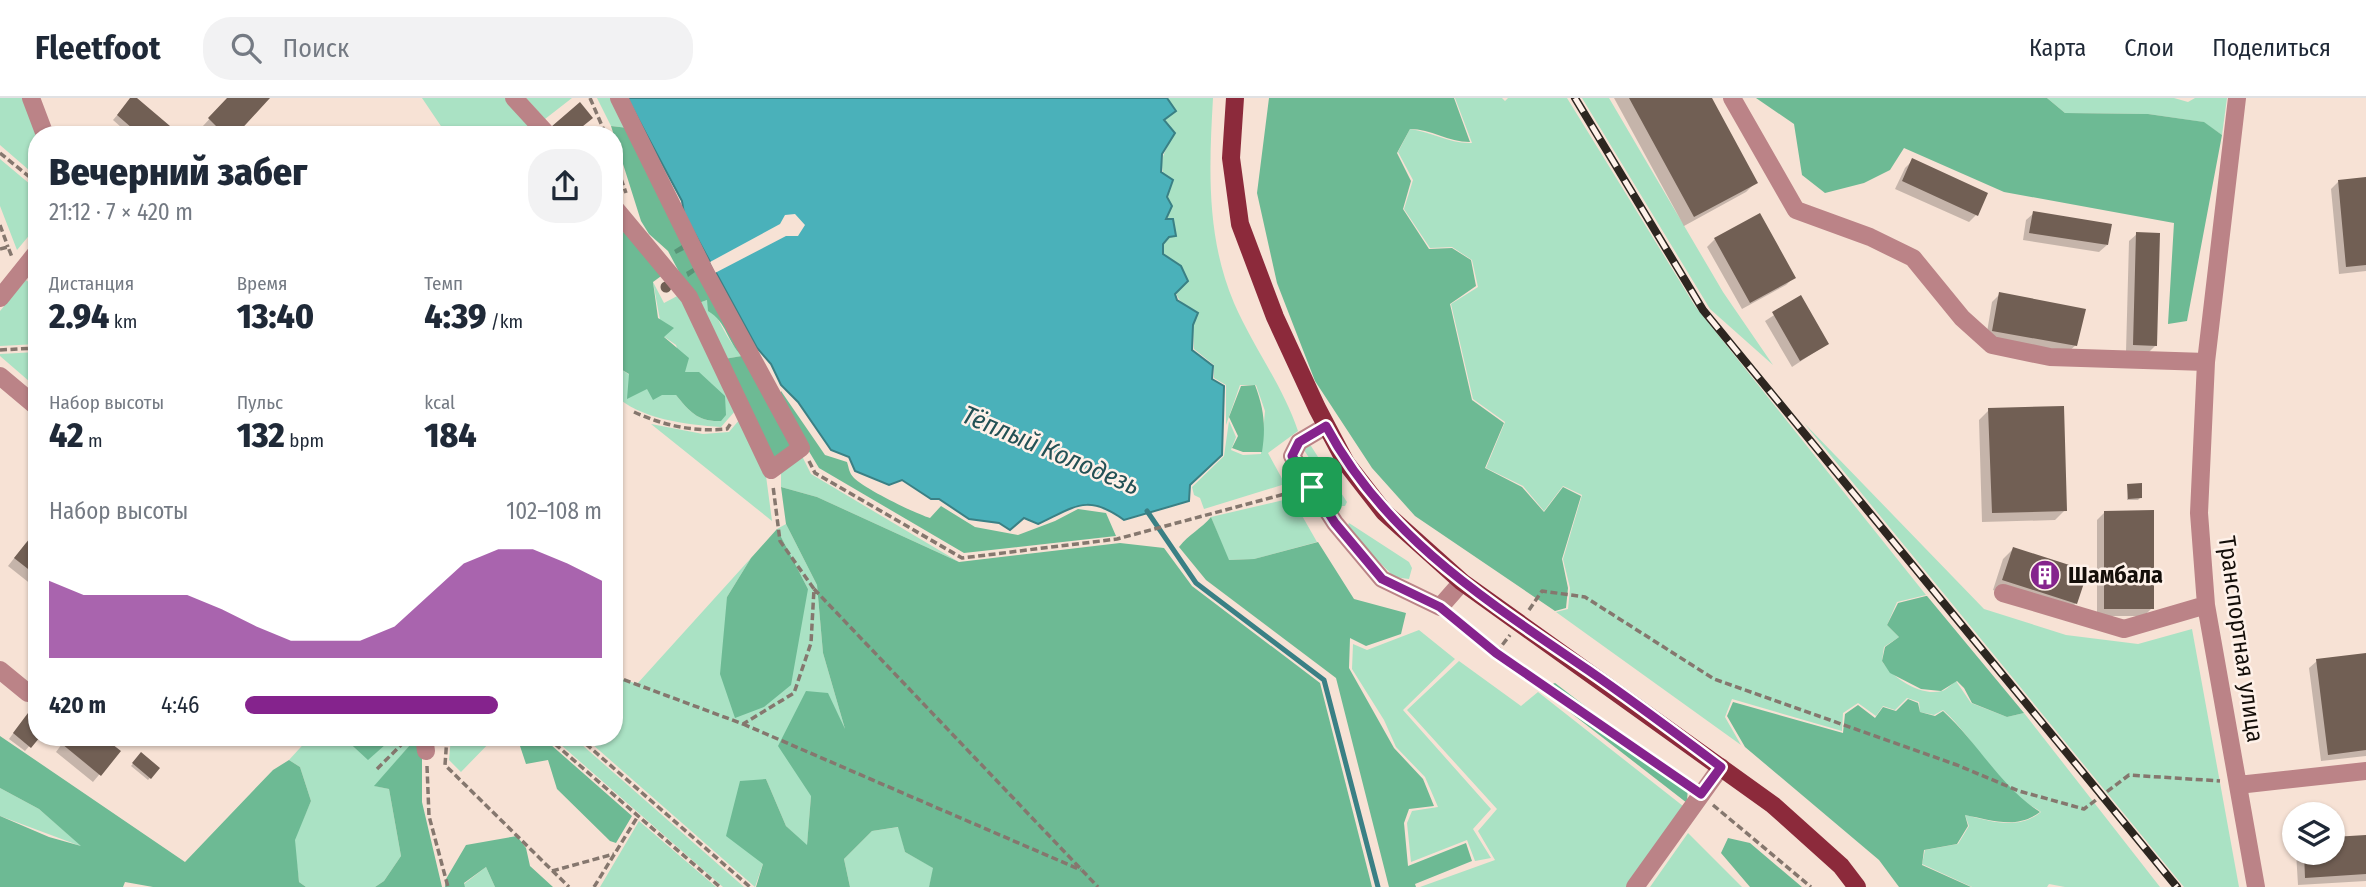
<!DOCTYPE html>
<html lang="ru">
<head>
<meta charset="utf-8">
<style>
	body { margin:0; font-family:"Fira Sans Condensed",sans-serif; background:#f2f2f3; color:#1f2937; height:100vh; display:flex; flex-direction:column; font-size:26px; white-space:nowrap }
	* { box-sizing:border-box; margin:0 }
	p { font-size:23px; color:#747a83 }
	.icon { flex:none; width:38px; height:38px; fill:none; stroke:currentColor; stroke-width:2; stroke-linecap:round; stroke-linejoin:round }
	.map { position:relative; flex:1; overflow:hidden }
	.details { position:absolute; left:28px; top:28px; width:595px; height:620px; display:flex; flex-direction:column; background:#fff; border-radius:28px; box-shadow:0 2px 5px #0004 }
	.details>* { flex:none }
	.buttons { position:absolute; left:2282px; top:704px; display:grid; gap:14px }
	.buttons a { display:grid; place-items:center; width:63px; height:63px; border-radius:50%; background:#fff; box-shadow:0 2px 5px #0004; font-size:35px }
	.pin { position:absolute; display:grid; place-items:center; width:60px; height:60px; color:#fff; margin:-30px; border-radius:14px; box-shadow:0 4px 10px #0006 }
	.round { display:grid; place-items:center; flex:none; width:74px; height:74px; border-radius:28px; background:#f2f2f3 }
	.headline { display:flex; align-items:center; justify-content:space-between; height:119px; padding:0 21px }
	h1 { font-size:38px; font-weight:800; line-height:52px }
	.metrics { display:grid; grid-template-columns:repeat(3,1fr); gap:10px; height:119px; padding:7px 21px }
	.metrics div { display:grid; align-content:center }
	.metrics b { font-size:35px; font-weight:800 }
	.metrics small { font-size:19px; font-weight:400 }
	.metrics p { font-size:19px }
	.chart { height:196px; padding:14px 21px }
	.chart p { display:flex; justify-content:space-between }
	.chart svg { width:100%; height:126px; margin-top:7px; fill:#85238d; opacity:.7 }
	ul { padding:0 21px; list-style:none; font-size:23px }
	li { display:grid; grid-template-columns:112px 84px 1fr; align-items:center; height:52px }
	li i { height:18px; border-radius:9px; background:#85238d }
	header { display:flex; align-items:center; gap:42px; box-sizing:border-box; height:98px; padding:0 35px; background:#fff; border-bottom:2px solid #e0e1e3 }
	header strong { font-size:33px }
	nav { display:flex; gap:38px; margin-inline-start:auto; font-size:24px }
	.search { width:490px; height:63px; background:#f2f2f3; display:flex; align-items:center; gap:18px; box-sizing:border-box; padding:0 24px; border-radius:28px; color:#747a83; font-size:26px }
	.map>svg:first-child { display:block }
</style>
</head>
<body>
<header>
<strong>Fleetfoot</strong>
<div class="search"><svg class="icon" aria-label="search" viewBox="0 0 24 24"><circle cx="10" cy="10" r="6"/><path d="M15 15l6 6"/></svg>Поиск</div>
<nav><a>Карта</a><a>Слои</a><a>Поделиться</a></nav>
</header>
<div class="map">
<svg width="2366" height="789" viewBox="0 0 2366 789">
	<rect width="100%" height="100%" fill="#f7e2d5"/>
	<path fill="#aae2c4" d="M0,0H23L37,37V79L0,47Z
		M422,0H505L538,37H447Z
		M526,0H572L545,21Z
		M597,0H613L628,30L611,28Z
		M1167,0H1213C1209,70 1206,139 1234,205C1253,249 1283,288 1298,333L1268,355L1285,386L1204,411L1200,400L1194,397L1192,389L1224,358L1229,323L1236,339L1231,352L1243,357L1261,356L1265,313L1256,287H1240L1226,327V287L1214,280V267L1194,251L1193,227L1198,215C1171,199 1174,198 1181,168L1163,156V146L1169,139L1175,138C1166,123 1168,117 1167,100C1164,66 1154,69 1175,35L1164,22L1176,13Z
		M1455,0H1502L1505,3L1508,0H1567L1695,208L1926,497L1897,504L1887,527L1899,539L1884,549L1882,563C1891,579 1921,599 1942,593C1946,592 1952,586 1956,583L1971,605L2007,619L2024,615L2160,789H2065L2049,786L2047,789H1972L1922,766L1925,752L1958,746L1969,728L1965,717C1991,723 2018,733 2041,714C2034,709 2025,705 2018,699C1989,674 1972,638 1943,612L1934,617L1920,614L1919,604L1907,600L1895,612L1883,608L1876,618L1858,605L1843,615L1842,633L1732,601L1725,619L1741,647L1556,514L1568,511L1570,490L1563,461L1582,397L1563,388L1544,413L1523,388L1486,370L1505,324L1473,301L1451,206L1478,189L1472,162L1452,149L1430,150L1404,111L1413,82L1398,54L1410,31C1433,34 1449,46 1472,45Z
		M1582,0H1609L1723,194L1773,267L1710,211Z
		M2047,0H2174L2188,4L2195,0H2227L2222,37L2203,24L2148,16L2065,15Z
		M0,61L37,92V128L17,152L0,108Z
		M26,182L37,191V246L0,248V213Z
		M653,184L664,205L681,196L736,312L721,329C688,327 638,321 614,296V267C636,279 650,297 676,297C690,314 698,324 721,323L685,274L676,247L663,238Z
		M707,202C719,220 727,244 743,258L724,261L696,206Z
		M37,254V290L0,258V256Z
		M740,321L766,378L772,423L651,326L703,336L729,334Z
		M1804,325L1984,511L2066,537L2138,546L2192,531L2239,789H2184Z
		M1306,347L1311,348L1347,404L1345,408H1340L1304,352Z
		M802,358L811,376L959,464L817,399L781,389V372Z
		M1292,400L1317,444L1254,461L1228,462L1211,419Z
		M1349,425L1409,464L1412,470L1409,481L1394,479L1351,435L1347,429Z
		M786,426L817,487L823,555L847,638L811,698L807,748L786,728L766,681L763,766L755,789L584,639H614V578L637,586L751,460L727,499L808,491L777,431Z
		M1419,532L1455,561L1403,612L1491,711L1473,731L1491,760L1475,763L1467,742L1411,764L1407,725L1412,713L1438,709L1425,679L1396,649L1384,622L1352,571L1353,546L1367,552Z
		M1459,563L1521,608L1538,594L1683,708L1626,789H1420L1495,762L1478,733L1497,711L1407,612Z
		M310,639H343L368,661L394,639H417L375,688L389,691L401,758L384,783L375,789H306L299,784L294,742L311,703L300,669L289,662Z
		M451,639H495L461,674L449,662Z
		M552,639H573L744,789H723Z
		M0,690L39,711L83,749L0,718Z
		M639,723L716,789H600Z
		M899,729L905,754L934,770L929,789H850L844,761L872,733Z
		M1688,735L1742,789H1650Z
		M486,769L495,789H465L464,786Z"/>
	<path fill="#6dba94" d="M1269,0H1454L1470,44C1448,44 1431,31 1410,31L1397,55L1411,83L1403,111L1429,151L1452,150L1471,162L1476,188L1450,206L1472,302L1504,325L1485,370L1522,389L1544,414L1563,389L1581,398L1562,461L1568,490L1566,510L1555,513L1415,418L1372,370L1315,283L1277,185L1257,95Z
		M1756,0H2047L2065,15L2148,16L2204,24L2222,37L2187,223L2168,226L2174,125L2004,94L1904,50L1890,72L1864,85L1825,95L1802,77L1794,26Z
		M611,28L628,30L795,346L773,363L724,261L742,258C727,244 727,224 708,213L707,202L696,206L668,153L649,136L641,123Z
		M625,133L664,176L653,184L658,220L674,230L664,239L689,260L685,274H699L725,298L726,317L721,323C698,324 690,314 676,297H662L653,302L647,291L627,301L629,276L614,267V192L623,189L618,177L614,176V141Z
		M1255,287C1264,311 1266,328 1262,354H1243L1232,350L1238,338L1229,319L1241,288Z
		M781,293L825,357L847,364C849,370 849,375 854,380C865,391 914,415 930,420L941,408L975,429L1018,437L1055,423L1078,411L1106,415L1116,438L964,455L819,370L778,302Z
		M781,389L817,399L959,464L1120,445L1164,450L1192,488L1320,585L1372,789H929L933,770L905,754L898,729L872,733L844,761L850,789H756L763,766L726,738L740,683L766,681L786,728L807,747L811,698L778,648L806,593L828,595L845,631L823,555L817,487L786,426Z
		M1211,419L1229,462L1254,461L1318,444L1354,501L1406,515L1401,536L1366,548L1350,540L1349,570L1394,650L1423,681L1434,708L1409,711L1404,725L1408,768L1466,745L1472,763L1415,786L1416,789H1389L1336,580L1206,482L1179,449C1189,436 1201,431 1211,419Z
		M777,431L808,491L791,587L764,609L735,620L720,576L727,499L751,460Z
		M1926,498H1927L2024,615L2007,619L1972,605L1964,590L1957,583L1941,593L1921,591L1890,575L1882,563L1885,549L1899,539L1887,527L1898,505Z
		M1555,585L1688,687L1687,705L1540,591Z
		M1908,601L1918,605L1920,614L1935,618L1943,613C1978,645 2000,688 2040,714C2017,732 1991,722 1965,717L1968,728L1957,746L1924,752L1922,767L1971,789H1899L1879,762L1745,649L1727,618L1733,604L1843,635L1845,616L1858,607L1875,620L1883,609L1896,613Z
		M0,638L185,764L273,672L289,662L300,669L311,703L295,742L299,784L306,789H153L125,784L123,789H0V718L49,739L81,748L39,711L0,690Z
		M343,639H394L368,662Z
		M417,639L422,655V704L442,789H375L384,783L401,758L389,691L374,688Z
		M517,639H542L632,718L616,745L610,743L557,691L548,662L526,666Z
		M517,738L526,750L530,768L553,789H495L486,769L464,785L465,789H445L446,781L466,747Z
		M1728,740L1750,745L1802,789H1750L1721,755Z"/>
	<path fill="#4ab1ba" stroke="#3a8085" stroke-width="2" d="M627,0H1167L1176,13L1164,22L1175,35L1162,56L1161,74L1173,82L1167,99L1172,108L1166,121H1173L1176,138L1169,139L1163,146V156L1181,168L1188,183L1175,196L1177,202L1198,215L1193,227L1192,252L1213,268L1212,281L1224,288L1222,357L1190,387L1189,403L1124,422C1087,395 1075,409 1038,426L1024,420L1010,432L999,425L969,421L939,401H931L902,382L889,387L855,373L849,359L831,352L798,304L781,287L771,266L757,250L684,116L682,103Z"/>
	<path fill="#f7e2d5" d="M795,116L805,127L798,138H786L715,175L710,164L780,126L785,117Z"/>
	<path fill="#0003" d="M132,0H135L160,37H130L113,22Z
		M229,0H268L233,37H210L202,29Z
		M1614,0H1710L1756,84L1746,94L1684,128Z
		M1913,62L1976,117L1969,124L1895,91L1905,70Z
		M2366,81V173L2339,176L2331,91L2338,84Z
		M2034,115L2107,147L2099,154L2023,142L2026,122Z
		M2137,136L2156,247L2148,255L2126,254L2129,143Z
		M1715,141L1793,180L1786,187L1742,211L1707,149Z
		M682,147L684,152L676,156L674,152Z
		M693,170L695,174L688,179L686,174Z
		M665,183L672,186L667,195L661,192Z
		M2000,196L2076,247L2068,254L1986,240L1992,204Z
		M1800,200L1827,246L1792,269L1765,223Z
		M1989,312L2065,412L2055,422L1982,424L1979,322Z
		M2128,387L2140,400L2138,402H2127Z
		M2105,414L2152,510L2144,518H2097V422Z
		M37,440V491L8,468L26,445Z
		M2013,451L2076,505L2066,515L1993,492L2003,461Z
		M2366,556V658L2321,663L2309,570L2317,563Z
		M26,618L37,639L25,653L9,641Z
		M67,639H100L119,653L93,684L56,654Z
		M141,656L158,671L148,682L131,668Z
		M2366,738V783L2298,787L2296,754H2333V740Z"/>
	<g fill="none" stroke-linecap="round" stroke-linejoin="round">
		<path stroke="#3a8085" stroke-width="5" d="M1147,413L1196,485L1324,582L1378,789"/>
	</g>
	<path fill="#715f54" d="M130,0H137L170,28L163,37H140L117,17Z
		M227,0H270L236,37H225L208,20Z
		M1629,0H1712L1758,85L1694,119Z
		M580,4L593,20L572,37H557L551,29Z
		M1912,60L1988,95L1978,118L1902,83Z
		M2366,79V167L2346,169L2338,82Z
		M2033,113L2112,126L2108,147L2029,135Z
		M1760,115L1796,180L1750,205L1714,140Z
		M2136,134L2160,135L2157,248L2133,247Z
		M660.5 189a5.5 5.5 0 1 1 11 0a5.5 5.5 0 1 1-11 0Z
		M1999,194L2086,211L2077,248L1992,233Z
		M1801,197L1829,246L1800,263L1772,214Z
		M2064,308L2067,413L1992,415L1988,310Z
		M2142,385V400L2128,401L2127,386Z
		M2154,412V511H2104V413Z
		M34,435L37,438V478L14,460Z
		M2013,449L2088,473L2077,506L2002,482Z
		M2366,555V652L2328,657L2316,561Z
		M31,611L37,616V639H40L31,650L13,635Z
		M67,639H103L121,653L101,678L62,646Z
		M141,654L160,670L151,681L132,665Z
		M2366,737V776L2305,780L2304,754H2333V739Z"/>
	<g fill="none" stroke-linecap="round" stroke-linejoin="round">
		<path stroke="#85776e" stroke-width="3.5" stroke-dasharray="7 3.5" stroke-linecap="butt" d="M590,0L606,37
			M0,55L37,85
			M614,61L626,95
			M0,127L8,149
			M0,151L8,149L12,159
			M0,252L37,250
			M634,314C665,328 694,334 727,331L731,325
			M809,363L815,375L962,460L1117,441L1296,393
			M814,491L1098,789
			M1529,512L1542,493L1585,499L1714,581L1957,667L2019,693L2084,711L2129,677L2220,683
			M1452,519L1496,555L1688,687
			M1496,555L1510,537
			M614,578L743,626L794,595L811,545L814,491L780,443L773,388
			M743,626L1081,772
			M447,639L445,667L569,789
			M547,639L720,789
			M578,639L750,789
			M427,668L429,718L448,789
			M377,671L408,640
			M1713,707L1811,789
			M552,773L614,756
			M594,789L638,718"/>
		<path stroke="#bb8387" stroke-width="18" d="M31,0L45,37
			M514,0L548,37
			M1732,0L1796,112L1870,139L1913,160L1962,220L1992,247L2050,259L2206,264
			M2237,0L2206,264L2199,415L2206,507L2256,789
			M614,109L689,199L771,372L801,350L703,170L619,0
			M0,200L37,154
			M0,278L37,309
			M1326,328L1299,344L1292,358L1335,425L1382,481L1440,509L1462,484
			M2003,495L2124,531L2206,507
			M0,572L28,595
			M424,639L426,653
			M2238,687L2366,673
			M1635,789L1721,669"/>
		<path stroke="#8c2a3b" stroke-width="18" d="M1235,0L1231,60L1240,126L1275,219L1317,310L1346,365L1384,414L1462,484L1773,707L1841,768L1857,789"/>
		<g stroke="#2d2620" stroke-width="8">
			<path id="rail" d="M1575,0L1703,212L2177,789"/>
		</g>
		<use href="#rail" stroke="#fef1e9" stroke-width="5" stroke-dasharray="16" stroke-linecap="butt"/>
	</g>
	<g fill="none" stroke-linecap="round" stroke-linejoin="round">
		<g stroke="#fff" stroke-width="14">
			<path id="route" d="M1326,328C1385,439 1487,503 1588,572C1633,603 1677,636 1721,669L1701,696L1496,555L1440,509L1382,481L1335,425L1292,358L1299,344Z"/>
		</g>
		<use href="#route" stroke="#85238d" stroke-width="9"/>
	</g>
	<defs>
		<g id="building-disc" transform="scale(1.575)"><circle r="9.5" fill="#85238d" stroke="#fef1e9"/><path d="M-4-6H4V6H1V3H-1V6H-4ZM-2.5-4.3h1.7v1.8h-1.7ZM.8-4.3h1.7v1.8H.8ZM-2.5-1h1.7V.8h-1.7ZM.8-1h1.7V.8H.8Z" fill="#fff"/></g>
	</defs>
	<g fill-rule="evenodd">
		<use href="#building-disc" x="2045" y="477"/>
	</g>
	<g text-anchor="middle" stroke-width="5" stroke-linejoin="round" paint-order="stroke">
		<g font-size="24" font-weight="bold" fill="#140e09" stroke="#fef1e9" text-anchor="start">
			<text x="2068" y="485">Шамбала</text>
		</g>
		<g font-size="24" fill="#140e09" stroke="#fef1e9">
			<text transform="translate(2241 541) rotate(82)" y="8">Транспортная улица</text>
		</g>
		<g font-size="26" font-style="italic" fill="#235155" stroke="#fef1e9">
			<text transform="translate(1051 352) rotate(23)" y="9">Тёплый Колодезь</text>
		</g>
	</g>
</svg>
<div class="buttons">
<a><svg class="icon" aria-label="layers" viewBox="0 0 24 24"><path d="M12 4l9 5-9 5-9-5zM3 14l9 5 9-5"/></svg></a>
</div>
<div class="pin" style="left:1312px;top:389px;background:#1e9e55"><svg class="icon" aria-label="arrive" viewBox="0 0 24 24"><path d="M6 21V4h12l-3 4 3 4H6"/></svg></div>
<section class="details">
<div class="headline"><div><h1>Вечерний забег</h1><p>21:12 · 7 × 420 m</p></div><a class="round"><svg class="icon" aria-label="share" viewBox="0 0 24 24"><path d="M12 15V3M7 8l5-5 5 5M5 13v7h14v-7"/></svg></a></div>
<div class="metrics">
<div><p>Дистанция</p><b>2.94<small> km</small></b></div>
<div><p>Время</p><b>13:40</b></div>
<div><p>Темп</p><b>4:39<small> /km</small></b></div>
</div>
<div class="metrics">
<div><p>Набор высоты</p><b>42<small> m</small></b></div>
<div><p>Пульс</p><b>132<small> bpm</small></b></div>
<div><p>kcal</p><b>184</b></div>
</div>
<div class="chart"><p><span>Набор высоты</span>102–108 m</p>
<svg viewBox="0 0 160 44" preserveAspectRatio="none"><path d="M0 44V17L10 22L20 22L30 22L40 22L50 27L60 33L70 38L80 38L90 38L100 33L110 22L120 11L130 6L140 6L150 11L160 17V44z"/></svg>
</div>
<ul>
<li><b>420 m</b>4:46<i style="width:71%"></i></li>
</ul>
</section>
</div>
</body>
</html>
